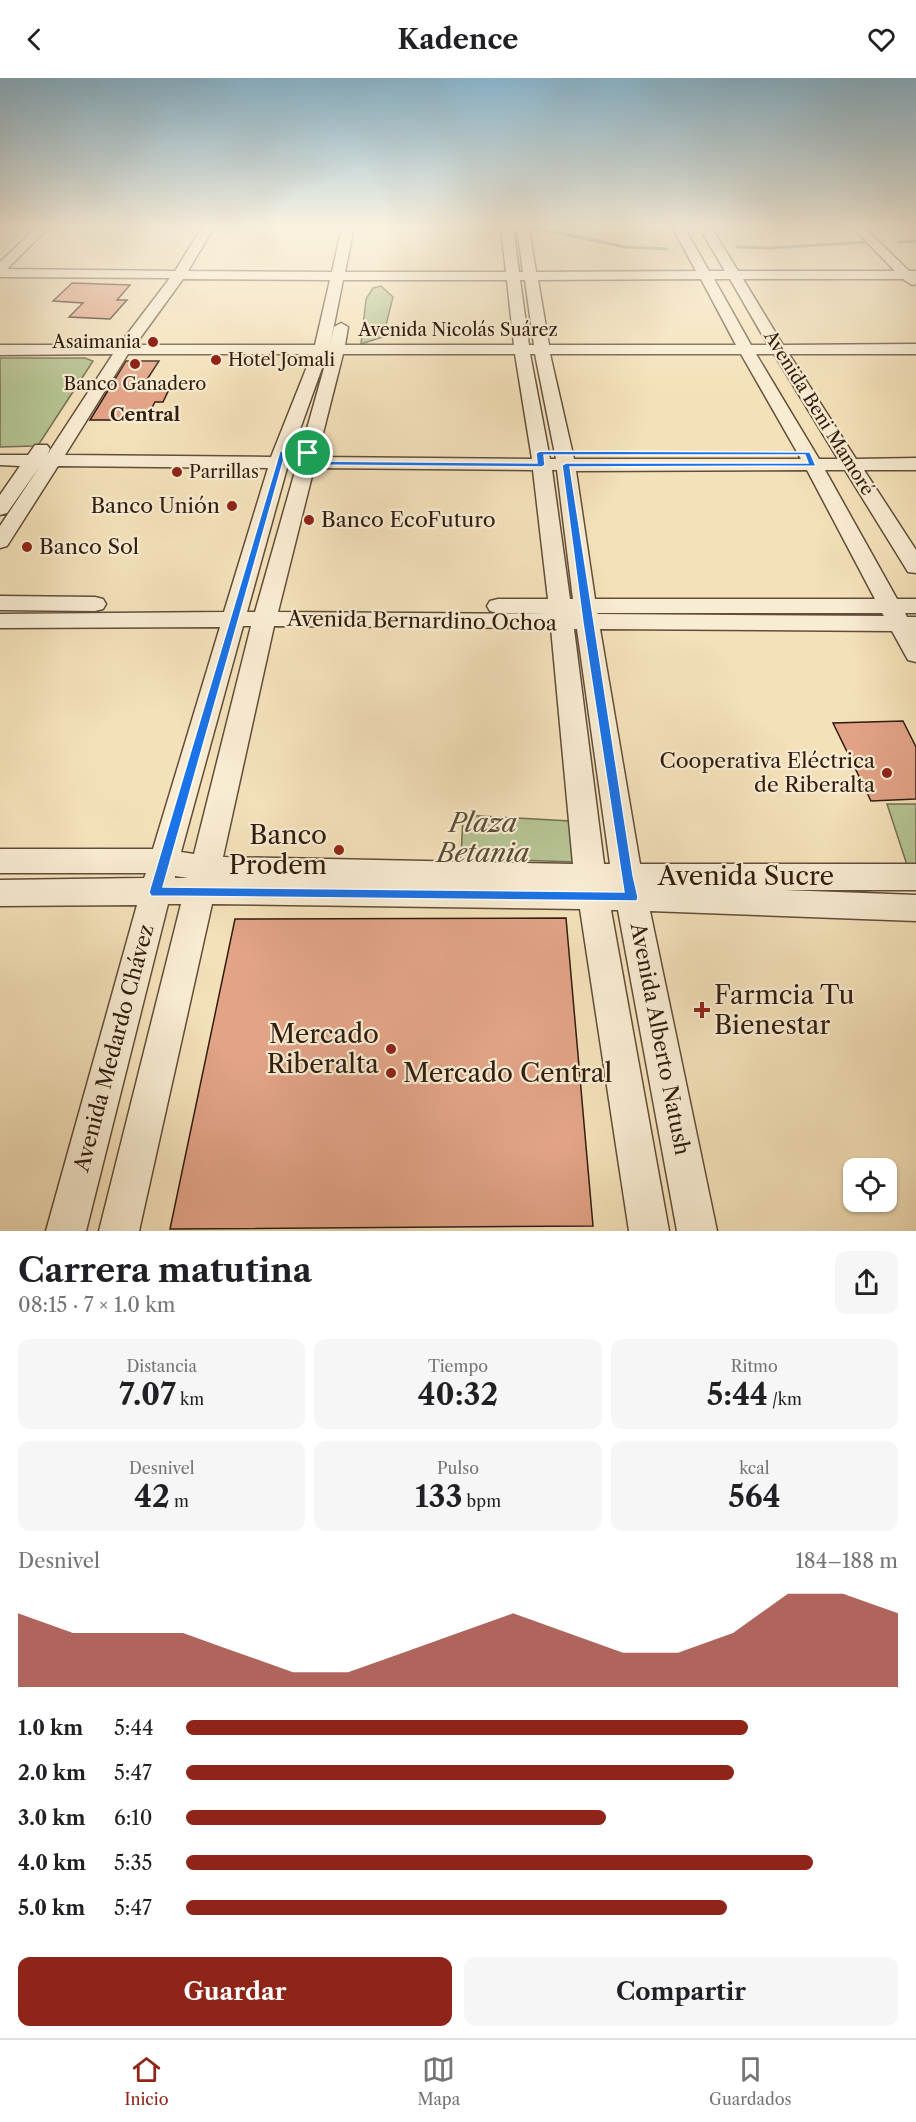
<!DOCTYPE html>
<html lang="es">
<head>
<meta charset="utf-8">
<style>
	body { margin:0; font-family:"Libre Caslon Text",serif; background:#f6f6f6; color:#202124; height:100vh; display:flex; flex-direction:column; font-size:22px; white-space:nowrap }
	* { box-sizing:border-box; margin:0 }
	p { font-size:20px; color:#757577 }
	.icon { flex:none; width:33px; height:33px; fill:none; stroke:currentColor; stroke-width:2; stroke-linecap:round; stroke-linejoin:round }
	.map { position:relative; height:1153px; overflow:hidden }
	.panel { display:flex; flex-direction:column; background:#fff; flex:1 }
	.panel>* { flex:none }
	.fabs { position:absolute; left:843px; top:1080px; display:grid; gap:12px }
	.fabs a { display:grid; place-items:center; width:54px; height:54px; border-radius:12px; background:#fff; box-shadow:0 2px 4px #0004; font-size:30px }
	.pin { position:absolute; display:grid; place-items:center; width:51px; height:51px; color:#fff; margin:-26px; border:3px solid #fff; border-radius:50%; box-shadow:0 2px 6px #0007 }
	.round { display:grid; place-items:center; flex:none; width:63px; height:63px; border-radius:12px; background:#f6f6f6 }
	.head { display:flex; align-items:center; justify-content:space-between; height:102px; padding:0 18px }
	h1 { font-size:33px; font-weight:700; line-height:45px }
	.figures { display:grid; grid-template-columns:repeat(3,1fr); gap:9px; height:102px; padding:6px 18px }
	.figures div { display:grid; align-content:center; border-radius:12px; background:#f6f6f6; text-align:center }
	.figures b { font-size:30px; font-weight:700 }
	.figures small { font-size:16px; font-weight:400 }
	.figures p { font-size:16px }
	.chart { height:168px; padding:12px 18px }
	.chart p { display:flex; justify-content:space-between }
	.chart svg { width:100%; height:108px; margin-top:6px; fill:#8f2418; opacity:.7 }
	.primary-button { display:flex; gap:12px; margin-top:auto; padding:12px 18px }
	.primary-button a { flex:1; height:69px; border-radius:12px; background:#8f2418; color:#fff; font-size:24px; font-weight:700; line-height:69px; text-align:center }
	.primary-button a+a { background:#f6f6f6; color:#202124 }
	ul { padding:0 18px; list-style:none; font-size:20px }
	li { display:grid; grid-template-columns:96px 72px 1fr; align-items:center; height:45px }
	li i { height:15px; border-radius:8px; background:#8f2418 }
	header { display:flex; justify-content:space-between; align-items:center; height:78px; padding:0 18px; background:#fff; font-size:27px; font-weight:700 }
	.tab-bar { display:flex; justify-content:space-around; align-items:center; height:84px; border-top:2px solid #e0e0e0; background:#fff; font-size:16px; color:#757577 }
	.tab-bar a { display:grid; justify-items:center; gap:3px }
	.tab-bar .active { color:#8f2418 }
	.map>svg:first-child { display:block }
</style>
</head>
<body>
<header><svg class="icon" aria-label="back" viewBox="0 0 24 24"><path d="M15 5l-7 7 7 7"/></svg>Kadence<svg class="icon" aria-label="heart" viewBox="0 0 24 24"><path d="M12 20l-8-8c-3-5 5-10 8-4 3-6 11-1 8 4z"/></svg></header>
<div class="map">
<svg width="916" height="1153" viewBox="0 0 916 1153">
	<rect width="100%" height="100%" fill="#f4e1b9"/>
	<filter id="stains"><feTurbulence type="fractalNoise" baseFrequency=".00333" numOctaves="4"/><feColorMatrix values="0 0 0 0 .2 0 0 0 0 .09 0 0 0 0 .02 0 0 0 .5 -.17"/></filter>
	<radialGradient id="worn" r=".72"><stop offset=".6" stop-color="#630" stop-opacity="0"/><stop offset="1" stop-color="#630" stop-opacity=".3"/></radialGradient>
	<path fill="#b6c493" stroke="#747052" stroke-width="1.5" d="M381,208L393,219L383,259L361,266L366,221L373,210Z
		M0,280H85L93,283L39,366L35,368L0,369Z
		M887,726H916V790H908Z
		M463,737L570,743L575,784L461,780Z"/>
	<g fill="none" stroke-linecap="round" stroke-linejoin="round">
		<path stroke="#717d71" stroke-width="3" d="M530,149L625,169L667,171
			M898,164L916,163
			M737,169L769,170L868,164"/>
	</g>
	<path fill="#e2a387" stroke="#311c10" stroke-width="1.5" d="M72,205L130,207L117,222H127L110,241L69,239L83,225L53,223Z
		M126,283H159L146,303H173L163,324H155L145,342H90Z
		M903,643L916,669V721L871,723L833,645Z
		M566,840L593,1148L170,1151L235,841Z"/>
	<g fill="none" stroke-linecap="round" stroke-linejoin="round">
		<g stroke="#624d3a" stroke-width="3">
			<path id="minor" d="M37,149H49L7,191L175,193L202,149H214L188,193L332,194L342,149H354L345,194H506L501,149H513L519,194H523L517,149H529L536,194L696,193L672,149H684L709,193H725L699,149H711L738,193H895L852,149H864L909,193H916V206L912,207L903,201H743L783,267L916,266V276H789L856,381L916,380V392H864L916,472V495L908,494L905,489L845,392H825L897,521H916V535H905L907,539H916V584L908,582L892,553L600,551L640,786H916V812H784L916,817V843L650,833L717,1153H677L618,832H611L669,1153H629L580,831L212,826L139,1153H99L181,826H168L86,1153H46L137,827L0,828V802L144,800L146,795H0V771H153L220,549L0,550V536L224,534L268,390L58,388L7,468L0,470V448L40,388L7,435L0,437V417L20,388L0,387V377H28L35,367H47L50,371L47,377L113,276L0,277V267H119L170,200L0,199V184ZM183,201L330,202L315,267H135ZM701,201L736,267H549L538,202ZM714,201H730L768,267H751ZM343,202H507L514,267H345L348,249L341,245L334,249L330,267ZM520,202H525L534,267H529ZM128,276H312L271,379L65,377ZM328,276L299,379H290L327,276ZM343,276H515L532,381L317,379ZM530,276H535L556,381H550ZM550,276H741L801,381H574ZM756,276H774L838,381H819ZM287,390H296L255,534H247ZM314,390L533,392L548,521H498L490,523L487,528L490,533L498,535L549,536L278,534ZM552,392H557L573,521H570ZM807,392L875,521H595L576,393ZM597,535H882L884,538L598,536ZM243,548H251L194,776L181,774ZM274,548L551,550L573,786L223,779ZM574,551H577L610,786H604ZM175,798L188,800H175Z
				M0,518L95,519L103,521L106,526L103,531L95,533L0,532Z"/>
		</g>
		<use href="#minor" fill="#f8ecd2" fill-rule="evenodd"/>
	</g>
	<linearGradient id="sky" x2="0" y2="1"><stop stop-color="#89b8d2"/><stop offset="0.48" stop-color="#faf2e0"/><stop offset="1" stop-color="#faf2e0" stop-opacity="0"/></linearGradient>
	<rect width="916" height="310" fill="url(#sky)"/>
	<path fill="#1a73e8" stroke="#fff" stroke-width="1.5" fill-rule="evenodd" d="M280,373H311L310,383L537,385L536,375L540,373L810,374L816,388L570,389L633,797L638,819L637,823L151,818L149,814ZM285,377H304L302,385L306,387L542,389L545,387L544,377H805L808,385H566L562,387L583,545L624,814L163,809Z"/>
	<g fill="#8f2418" stroke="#f8ecd2" stroke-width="2">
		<circle cx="153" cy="264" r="6"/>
		<circle cx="216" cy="282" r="6"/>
		<circle cx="135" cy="286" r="6"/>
		<circle cx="177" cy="394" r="6"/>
		<circle cx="232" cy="428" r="6"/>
		<circle cx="309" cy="442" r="6"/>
		<circle cx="27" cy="469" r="6"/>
		<circle cx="887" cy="695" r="6"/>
		<circle cx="339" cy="772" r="6"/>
		<path d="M699 923h6v6h6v6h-6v6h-6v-6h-6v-6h6z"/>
		<circle cx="391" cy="971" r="6"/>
		<circle cx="391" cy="995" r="6"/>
	</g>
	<g text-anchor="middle" stroke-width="4.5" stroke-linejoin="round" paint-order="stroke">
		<g font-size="18" fill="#311c10" stroke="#f8ecd2">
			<text x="458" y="258">Avenida Nicolás Suárez</text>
			<text transform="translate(819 335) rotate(58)" y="6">Avenida Beni Mamoré</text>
		</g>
		<g font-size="18" fill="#311c10" stroke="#f8ecd2" text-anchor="start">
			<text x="141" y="270" text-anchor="end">Asaimania</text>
			<text x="228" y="288">Hotel Jomali</text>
			<text x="135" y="312" text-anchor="middle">Banco Ganadero</text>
			<text x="189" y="400">Parrillas</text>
		</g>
		<g font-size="18" font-weight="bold" fill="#311c10" stroke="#f8ecd2">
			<text x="145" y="343">Central</text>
		</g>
		<g font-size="21" fill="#311c10" stroke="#f8ecd2" text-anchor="end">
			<text x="220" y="435">Banco Unión</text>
			<text x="321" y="449" text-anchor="start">Banco EcoFuturo</text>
			<text x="39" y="476" text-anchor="start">Banco Sol</text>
			<text x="875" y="690">Cooperativa Eléctrica<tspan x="875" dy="24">de Riberalta</tspan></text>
		</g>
		<g font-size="21" fill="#311c10" stroke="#f8ecd2">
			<text transform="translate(422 543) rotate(1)" y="7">Avenida Bernardino Ochoa</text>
			<text transform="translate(660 961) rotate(79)" y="7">Avenida Alberto Natush</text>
			<text transform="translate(114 970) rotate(-75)" y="7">Avenida Medardo Chávez</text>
		</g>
		<g font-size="26" font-style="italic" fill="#594e37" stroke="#f8ecd2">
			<text x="483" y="754">Plaza<tspan x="483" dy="30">Betania</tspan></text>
		</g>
		<g font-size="26" fill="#311c10" stroke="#f8ecd2" text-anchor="end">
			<text x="327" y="766">Banco<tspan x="327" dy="30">Prodem</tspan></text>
			<text x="714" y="926" text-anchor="start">Farmcia Tu<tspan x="714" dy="30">Bienestar</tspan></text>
			<text x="379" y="965">Mercado<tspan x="379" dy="30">Riberalta</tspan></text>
			<text x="403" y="1004" text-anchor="start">Mercado Central</text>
		</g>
		<g font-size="26" fill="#311c10" stroke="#f8ecd2">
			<text x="746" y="807">Avenida Sucre</text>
		</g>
	</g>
	<rect width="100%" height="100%" filter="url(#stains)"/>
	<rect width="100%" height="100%" fill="url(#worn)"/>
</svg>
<div class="fabs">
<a><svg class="icon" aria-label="locate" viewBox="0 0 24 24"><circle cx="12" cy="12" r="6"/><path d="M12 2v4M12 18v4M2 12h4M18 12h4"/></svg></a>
</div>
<div class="pin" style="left:308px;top:375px;background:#1e9e55"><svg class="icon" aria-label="arrive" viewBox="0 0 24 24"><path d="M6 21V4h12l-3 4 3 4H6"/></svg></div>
</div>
<section class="panel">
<div class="head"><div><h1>Carrera matutina</h1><p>08:15 · 7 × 1.0 km</p></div><a class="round"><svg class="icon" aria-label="share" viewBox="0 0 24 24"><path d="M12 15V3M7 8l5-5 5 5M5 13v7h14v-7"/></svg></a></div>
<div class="figures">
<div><p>Distancia</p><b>7.07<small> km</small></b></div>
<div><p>Tiempo</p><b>40:32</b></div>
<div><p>Ritmo</p><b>5:44<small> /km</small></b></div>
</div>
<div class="figures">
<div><p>Desnivel</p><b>42<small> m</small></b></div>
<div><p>Pulso</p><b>133<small> bpm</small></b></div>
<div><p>kcal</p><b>564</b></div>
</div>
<div class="chart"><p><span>Desnivel</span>184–188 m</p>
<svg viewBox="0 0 160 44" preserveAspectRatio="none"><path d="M0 44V14L10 22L20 22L30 22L40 30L50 38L60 38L70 30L80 22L90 14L100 22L110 30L120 30L130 22L140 6L150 6L160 14V44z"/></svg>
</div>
<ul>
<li><b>1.0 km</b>5:44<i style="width:79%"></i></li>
<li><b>2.0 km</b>5:47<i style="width:77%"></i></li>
<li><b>3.0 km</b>6:10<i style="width:59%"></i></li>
<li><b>4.0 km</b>5:35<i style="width:88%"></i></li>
<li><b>5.0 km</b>5:47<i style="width:76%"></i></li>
</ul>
<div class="primary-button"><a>Guardar</a><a>Compartir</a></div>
</section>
<nav class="tab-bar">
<a class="active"><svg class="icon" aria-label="home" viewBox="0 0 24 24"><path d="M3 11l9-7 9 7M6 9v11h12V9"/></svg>Inicio</a>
<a><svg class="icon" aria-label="map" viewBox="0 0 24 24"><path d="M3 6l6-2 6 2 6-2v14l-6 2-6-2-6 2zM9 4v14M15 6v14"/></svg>Mapa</a>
<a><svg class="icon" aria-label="saved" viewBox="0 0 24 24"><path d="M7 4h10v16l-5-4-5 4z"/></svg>Guardados</a>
</nav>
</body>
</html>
